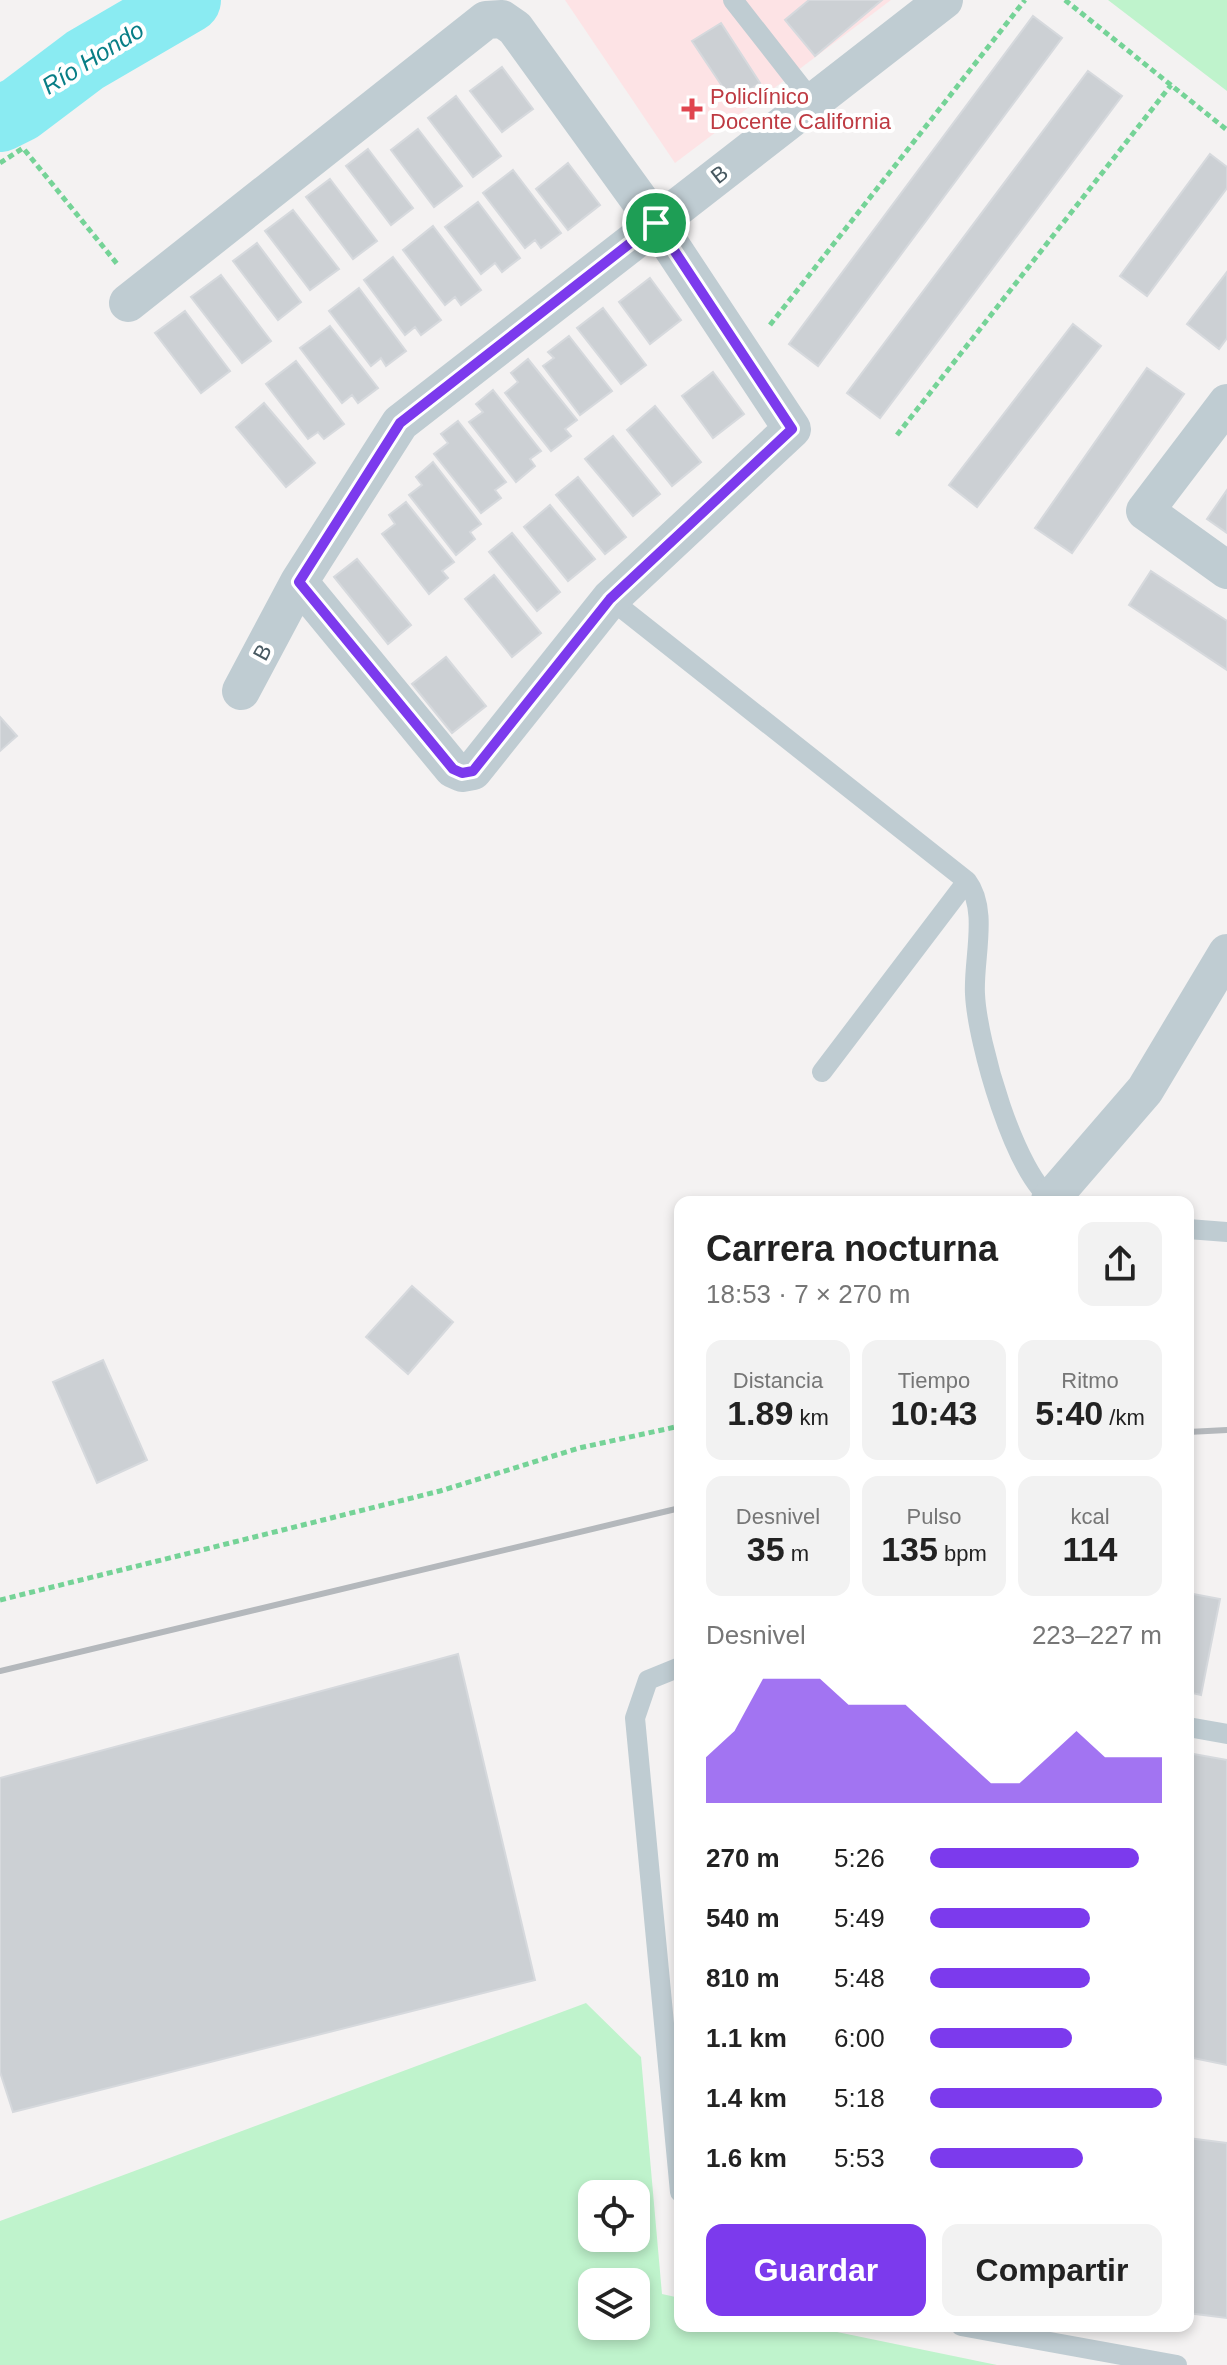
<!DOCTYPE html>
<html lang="es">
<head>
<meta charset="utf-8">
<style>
	body { margin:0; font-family:Helvetica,sans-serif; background:#f2f2f2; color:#222; height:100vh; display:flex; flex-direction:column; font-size:30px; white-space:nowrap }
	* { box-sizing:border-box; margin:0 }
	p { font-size:26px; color:#767676 }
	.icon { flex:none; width:44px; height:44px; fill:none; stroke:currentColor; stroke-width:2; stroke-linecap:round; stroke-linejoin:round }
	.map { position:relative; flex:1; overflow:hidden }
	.sheet { position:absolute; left:674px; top:1196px; width:520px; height:1136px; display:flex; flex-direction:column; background:#fff; border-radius:16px; box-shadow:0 4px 12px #0003 }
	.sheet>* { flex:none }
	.tools { position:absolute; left:578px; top:2180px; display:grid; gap:16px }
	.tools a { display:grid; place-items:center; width:72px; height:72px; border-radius:16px; background:#fff; box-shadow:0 4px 12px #0003; font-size:40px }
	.pin { position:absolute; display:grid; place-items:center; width:68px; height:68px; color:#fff; margin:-34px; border:4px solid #fff; border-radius:50%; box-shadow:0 2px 8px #0007 }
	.round { display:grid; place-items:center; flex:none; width:84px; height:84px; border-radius:16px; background:#f2f2f2 }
	.summary { display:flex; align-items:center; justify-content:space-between; height:136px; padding:0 32px }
	h1 { font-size:36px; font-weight:700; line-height:60px }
	.metrics { display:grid; grid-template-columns:repeat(3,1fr); gap:12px; height:136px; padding:8px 32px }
	.metrics div { display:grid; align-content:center; border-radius:16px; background:#f2f2f2; text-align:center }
	.metrics b { font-size:34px; font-weight:700 }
	.metrics small { font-size:22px; font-weight:400 }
	.metrics p { font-size:22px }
	.chart { height:224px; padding:16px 32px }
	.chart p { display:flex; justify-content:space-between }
	.chart svg { width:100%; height:144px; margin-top:8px; fill:#7c3aed; opacity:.7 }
	.primary-button { display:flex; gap:16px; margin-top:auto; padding:16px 32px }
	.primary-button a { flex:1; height:92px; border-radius:16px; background:#7c3aed; color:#fff; font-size:32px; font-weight:700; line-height:92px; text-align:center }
	.primary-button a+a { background:#f2f2f2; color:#222 }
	ul { padding:0 32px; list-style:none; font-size:26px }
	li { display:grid; grid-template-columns:128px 96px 1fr; align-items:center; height:60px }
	li i { height:20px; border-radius:10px; background:#7c3aed }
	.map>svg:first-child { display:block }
</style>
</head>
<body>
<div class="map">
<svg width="1227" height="2365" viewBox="0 0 1227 2365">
	<rect width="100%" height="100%" fill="#f4f2f2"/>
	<path fill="#fde3e5" d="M565,0H891L675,163Z"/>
	<path fill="#bff3cc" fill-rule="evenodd" d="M1108,0H1227V91Z
		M586,2003L641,2057L662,2294L680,2298V2326H808L997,2365H0V2221ZM592,2194H636V2238H592ZM592,2282H636V2326H592Z"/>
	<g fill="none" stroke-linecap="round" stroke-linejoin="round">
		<path stroke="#8aebf2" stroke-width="66" d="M0,119L20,109L85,60L188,0"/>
	</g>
	<path fill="#ccd0d4" stroke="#d6d9dd" stroke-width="2" d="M809,0H882L815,56L785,20Z
		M1033,16L1062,38L818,366L789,344Z
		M721,23L760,83L732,101L692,41Z
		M502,67L533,109L502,132L470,91Z
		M1088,71L1122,96L880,418L847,393Z
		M456,96L501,156L473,177L428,118Z
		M418,129L462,186L434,207L391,150Z
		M368,149L413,208L391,225L346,166Z
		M1210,154L1227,167V188L1147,296L1120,276Z
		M568,163L600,205L568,230L536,189Z
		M513,170L561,233L541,248L535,240L525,248L483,193Z
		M330,179L377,241L353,259L306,197Z
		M478,202L520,258L502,272L495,263L481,274L445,227Z
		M293,210L339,269L310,290L265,231Z
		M433,226L481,290L461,305L455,297L445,305L403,250Z
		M257,243L301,302L278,320L233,261Z
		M393,257L441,320L421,335L415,327L405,335L364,280Z
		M1227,272V338L1219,349L1187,324Z
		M221,275L271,341L242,363L191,297Z
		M650,278L681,320L650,344L619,302Z
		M359,288L406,351L386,366L381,358L371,366L329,311Z
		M603,308L646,365L621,384L577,328Z
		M185,311L230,371L201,393L155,333Z
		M1073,324L1101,346L977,507L949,485Z
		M330,326L378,388L358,403L352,395L342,403L300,348Z
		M569,336L612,391L580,415L543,366L554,358L548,352Z
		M528,359L577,420L565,429L571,436L551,451L505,393L518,382L511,373Z
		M296,361L344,424L324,439L318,432L308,439L266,384Z
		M1147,368L1184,394L1072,553L1035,528Z
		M713,372L744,414L713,438L682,396Z
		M493,390L541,451L530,459L535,466L516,482L469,422L483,412L476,404Z
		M264,403L315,463L286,487L236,427Z
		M655,406L701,462L672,486L627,430Z
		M458,421L506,482L495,490L501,498L481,513L434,454L448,443L441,434Z
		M613,436L660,494L633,516L585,459Z
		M433,462L481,524L470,532L475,539L456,555L409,495L422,485L416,477Z
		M578,477L626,537L605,554L556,495Z
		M1227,490V533L1207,519Z
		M406,502L454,562L442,571L448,578L429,594L382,534L395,524L389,515Z
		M550,505L595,559L568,581L524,527Z
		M512,533L560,592L537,611L489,552Z
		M357,559L411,625L388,644L334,577Z
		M1151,571L1227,621V670L1129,605Z
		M494,575L541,633L512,657L465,599Z
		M446,657L486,706L452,733L412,684Z
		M0,717L17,736L0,751Z
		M412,1286L453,1322L408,1374L366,1337Z
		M103,1360L147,1460L97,1483L53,1382Z
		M1188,1593L1220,1599L1201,1695L1188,1692Z
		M458,1654L535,1980L13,2112L0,2072V1778Z
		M1188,1753L1227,1760V2065L1188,2057Z
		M1188,2138L1227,2143V2318L1188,2313Z"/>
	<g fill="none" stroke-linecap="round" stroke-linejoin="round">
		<path stroke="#75d397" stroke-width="5" stroke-dasharray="6 4" stroke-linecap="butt" d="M1065,0L1227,130
			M0,163L23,148L118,265
			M770,325L1025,0
			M897,435L1171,85
			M0,1600L440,1491L579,1448L680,1426"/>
		<path stroke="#bfccd2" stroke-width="20" d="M733,0L812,101
			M610,599L967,881L822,1072
			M967,881C989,910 973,959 975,994C977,1041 1015,1177 1055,1202
			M1188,1229L1227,1232
			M680,1667L648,1680L635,1718L680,2192
			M1188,1727L1227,1734
			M961,2326L1177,2365"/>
		<path stroke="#bfccd2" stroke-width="38" d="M128,303L486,20L502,19L515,28L656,223L792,429L610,599L473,771L462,773L453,769L299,582
			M1227,403L1145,511L1227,570
			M241,691L299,582L400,423L944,0
			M1050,1200L1145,1090L1227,953"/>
		<path stroke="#b4b8bc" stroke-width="6" d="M1188,1432L1227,1430
			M0,1671L680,1508"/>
	</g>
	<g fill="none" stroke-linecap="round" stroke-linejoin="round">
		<g stroke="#fff" stroke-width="16">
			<path id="route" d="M656,223L792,429L610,599L473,771L462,773L453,769L299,582L400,423Z"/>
		</g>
		<use href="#route" stroke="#7c3aed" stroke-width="10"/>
	</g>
	<path fill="#e0444e" stroke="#fff" stroke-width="3" d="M688 97h8v8h8v8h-8v8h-8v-8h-8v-8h8z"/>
	<g text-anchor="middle" stroke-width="8" stroke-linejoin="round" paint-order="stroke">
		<g font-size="22" fill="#be3a42" stroke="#fff" text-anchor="start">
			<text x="710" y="104">Policlínico<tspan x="710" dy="25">Docente California</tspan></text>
		</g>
		<g font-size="22" fill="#485961" stroke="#fff">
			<text transform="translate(719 174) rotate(-38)" y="8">B</text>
			<text transform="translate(262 652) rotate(-62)" y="8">B</text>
		</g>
		<g font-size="24" font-style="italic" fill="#087e86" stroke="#fff">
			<text transform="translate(93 58) rotate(-32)" y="8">Río Hondo</text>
		</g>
	</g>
</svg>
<div class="tools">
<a><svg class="icon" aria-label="locate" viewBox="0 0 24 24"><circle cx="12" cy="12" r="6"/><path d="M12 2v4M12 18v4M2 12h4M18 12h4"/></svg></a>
<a><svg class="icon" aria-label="layers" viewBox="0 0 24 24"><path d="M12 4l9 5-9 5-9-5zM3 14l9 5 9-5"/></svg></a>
</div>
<div class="pin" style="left:656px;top:223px;background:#1e9e55"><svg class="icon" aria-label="arrive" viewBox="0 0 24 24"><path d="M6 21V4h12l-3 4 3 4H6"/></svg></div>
<section class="sheet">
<div class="summary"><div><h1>Carrera nocturna</h1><p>18:53 · 7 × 270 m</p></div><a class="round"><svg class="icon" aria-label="share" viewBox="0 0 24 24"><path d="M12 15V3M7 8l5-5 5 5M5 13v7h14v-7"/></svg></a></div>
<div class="metrics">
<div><p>Distancia</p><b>1.89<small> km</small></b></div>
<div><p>Tiempo</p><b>10:43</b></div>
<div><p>Ritmo</p><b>5:40<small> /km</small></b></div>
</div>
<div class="metrics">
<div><p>Desnivel</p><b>35<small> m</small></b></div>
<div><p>Pulso</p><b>135<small> bpm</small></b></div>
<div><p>kcal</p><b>114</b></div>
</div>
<div class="chart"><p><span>Desnivel</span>223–227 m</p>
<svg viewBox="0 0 160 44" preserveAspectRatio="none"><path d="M0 44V30L10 22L20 6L30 6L40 6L50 14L60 14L70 14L80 22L90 30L100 38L110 38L120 30L130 22L140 30L150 30L160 30V44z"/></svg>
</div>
<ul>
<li><b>270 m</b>5:26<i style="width:90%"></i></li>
<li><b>540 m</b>5:49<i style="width:69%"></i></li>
<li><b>810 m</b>5:48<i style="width:69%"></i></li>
<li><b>1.1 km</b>6:00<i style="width:61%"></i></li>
<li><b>1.4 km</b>5:18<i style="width:100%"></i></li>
<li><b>1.6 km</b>5:53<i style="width:66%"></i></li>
</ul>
<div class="primary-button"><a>Guardar</a><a>Compartir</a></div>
</section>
</div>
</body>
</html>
